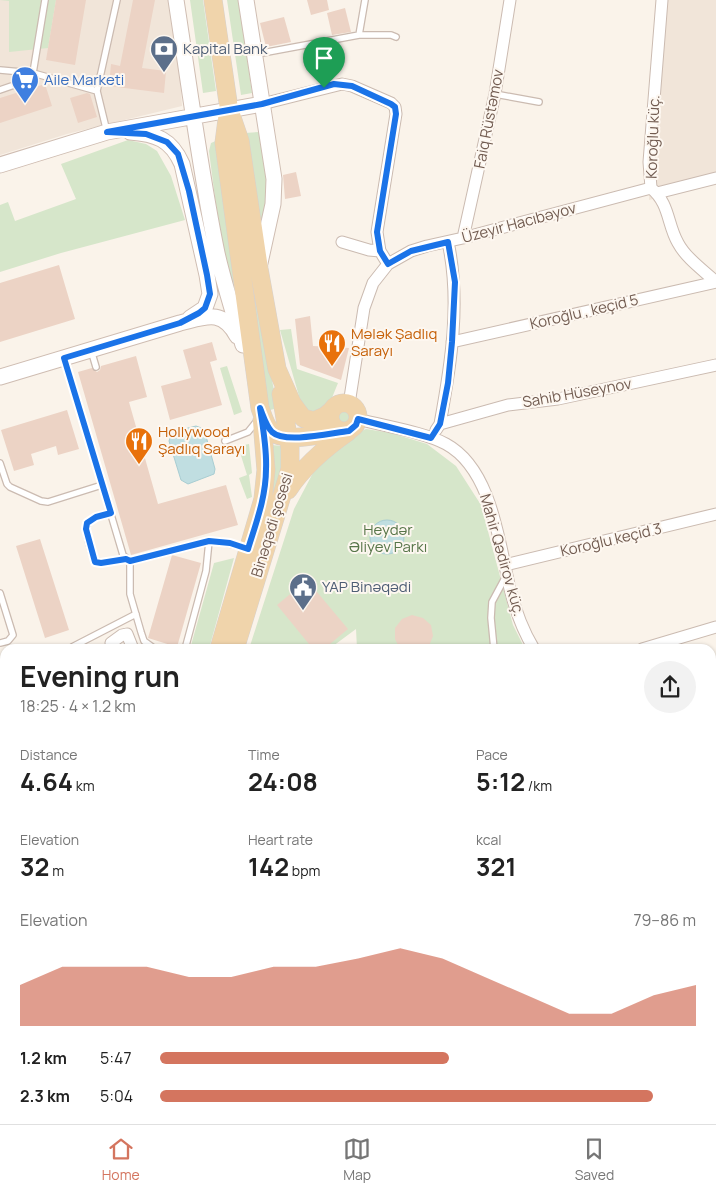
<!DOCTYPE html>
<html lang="en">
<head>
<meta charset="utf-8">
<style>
	body { margin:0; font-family:Manrope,sans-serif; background:#f2f2f2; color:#222; height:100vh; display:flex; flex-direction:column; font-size:19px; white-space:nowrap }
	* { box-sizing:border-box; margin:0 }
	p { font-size:16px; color:#767676 }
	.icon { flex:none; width:28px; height:28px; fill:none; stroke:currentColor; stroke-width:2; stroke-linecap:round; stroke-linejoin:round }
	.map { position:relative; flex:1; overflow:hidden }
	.sheet { position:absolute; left:0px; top:644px; width:716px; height:481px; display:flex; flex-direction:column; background:#fff; border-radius:15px 15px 0 0; box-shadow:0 1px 4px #0004 }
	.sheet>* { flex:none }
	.pin { position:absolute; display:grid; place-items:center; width:42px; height:42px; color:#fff; margin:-51px -21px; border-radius:50% 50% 50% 0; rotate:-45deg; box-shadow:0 0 5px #0007 }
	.pin .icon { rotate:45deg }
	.round { display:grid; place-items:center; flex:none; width:52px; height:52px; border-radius:26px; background:#f2f2f2 }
	.overview { display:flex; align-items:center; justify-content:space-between; height:85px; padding:0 20px }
	h1 { font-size:28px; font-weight:700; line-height:38px }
	.stats { display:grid; grid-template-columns:repeat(3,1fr); gap:8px; height:85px; padding:5px 20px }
	.stats div { display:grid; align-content:center }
	.stats b { font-size:25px; font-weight:700 }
	.stats small { font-size:14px; font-weight:400 }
	.stats p { font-size:14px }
	.chart { height:140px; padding:10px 20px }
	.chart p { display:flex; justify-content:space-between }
	.chart svg { width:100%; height:90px; margin-top:5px; fill:#d4755f; opacity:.7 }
	ul { padding:0 20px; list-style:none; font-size:16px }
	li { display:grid; grid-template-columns:80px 60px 1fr; align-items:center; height:38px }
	li i { height:12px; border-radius:6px; background:#d4755f }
	.tab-bar { display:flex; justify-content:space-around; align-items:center; height:70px; border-top:1px solid #e0e0e0; background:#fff; font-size:14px; color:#767676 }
	.tab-bar a { display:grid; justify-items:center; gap:2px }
	.tab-bar .current { color:#d4755f }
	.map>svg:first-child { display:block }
</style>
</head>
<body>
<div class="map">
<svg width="716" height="1124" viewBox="0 0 716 1124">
	<rect width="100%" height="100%" fill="#faf3ea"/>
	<path fill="#f1e5d9" d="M0,0H173L178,45L182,106L67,134L0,155Z
		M659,0H716V184L649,200Z"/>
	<path fill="#d6e6ca" d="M0,0H56L48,48L9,52V1Z
		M190,0H203L216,91L203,93Z
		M227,0H239L252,93L241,95Z
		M259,132L269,187L264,218L259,219L245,133Z
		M128,140L146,144L157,151L171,176L185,220L61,253L0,272V205L8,202L15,221L76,199L61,164Z
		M218,140L243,323L230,285L215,198L209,151L211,143Z
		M248,261L277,405L274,409L270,410L267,407Z
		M291,329L297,369L338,383L327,410L312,415L303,410L280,330Z
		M227,366L242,412L234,415L220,368Z
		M335 417a9 9 0 1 1 18 0a9 9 0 1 1-18 0Z
		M366,429L391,433L427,444L456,466L481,505L513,625L525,649H357L356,629L329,649H249L294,509L314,471L353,435Z
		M249,444L252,473L249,475L252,497L247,499L239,478L247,475L238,446Z
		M272,445L281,446L284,472L270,516Z
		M234,558L209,649H190L214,563Z"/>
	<path fill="#c0dee1" stroke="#a8cdd2" d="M196,426L204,429L215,469L214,474L188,484L181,480L169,441C171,430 186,429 196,426Z
		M370 537a17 17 0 1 1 34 0a17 17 0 1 1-34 0Z"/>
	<path fill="#ecd3c5" d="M56,0H86L75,65L46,60Z
		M133,0H155L142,68L166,71L164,93L109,86L111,64L120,66Z
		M307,0H327L329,10L311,15Z
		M345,8L351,32L332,35L327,13Z
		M284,17L291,42L266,47L260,23Z
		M45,84L52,106L0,123V98Z
		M87,93L90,94L97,117L78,123L70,98Z
		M296,172L301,196L285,199L283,175Z
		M59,265L75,319L0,342V283Z
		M310,316L313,346L349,348L341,380L300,365L295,319Z
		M212,342L217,360L210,362L222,405L170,420L161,386L191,378L183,350Z
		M136,356L147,397L129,402L158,504L226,485L238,525L131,555L78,372L92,368L97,372L100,370L101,366Z
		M67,410L79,449L58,455L56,446L31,454L34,465L14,471L1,430Z
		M40,539L69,630L45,638L16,546Z
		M172,555L201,563L177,647L148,638Z
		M307,580L348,629L324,649H313L277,605Z
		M412,615L423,618L431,625L433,636L429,646L426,649H400L395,639V628L402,619Z"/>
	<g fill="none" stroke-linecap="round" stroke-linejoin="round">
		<g stroke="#cbbbb1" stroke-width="8">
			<path id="lane" d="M359,35L365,0
				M257,54L359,35H391L396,37
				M0,70L33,73L97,91
				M0,90L23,82L33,73L45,0
				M495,94L539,102
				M107,132L97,91L117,0
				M91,350L96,367
				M65,360L123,555L130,561L209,541H218L246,548
				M225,441L248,432L256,422
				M0,463L7,484L10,487L41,501L48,502L102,485
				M111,513L96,517L87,523C85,535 91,550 95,562L101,563L126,559
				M130,561V594L141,632L144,641L155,649
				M0,593L13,635L8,641L0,643
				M72,647L136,614
				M185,649L206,571L209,541
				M494,649L491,618L492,602L506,576
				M0,699L5,698
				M625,1120L626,1124
				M402,1124V1120
				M455,1124V1120
				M530,1124V1120
				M570,1124V1120"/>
		</g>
		<g stroke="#cbbbb1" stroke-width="13">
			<path id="street" d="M662,0L649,162L651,188C670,204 667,224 678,243C686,258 703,270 716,282
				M262,104L342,84L352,86L391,103L395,107L396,114L377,232L380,251L388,264
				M657,193L716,178
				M463,238L495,94L510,0
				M342,242L369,250L380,251
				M452,342L716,282
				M349,404L364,308L373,283L388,264L411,251L427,246L463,238L651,188
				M358,419C383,426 424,432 446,444C492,469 499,543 510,589C515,609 523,631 534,649
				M440,424L508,405L558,399L716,365
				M436,430L440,424C451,364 461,302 448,242
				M505,565L716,514
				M111,643L122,635L127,634L133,649
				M642,649L716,627
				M711,728L716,725
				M711,879L716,882
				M711,989L716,992
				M699,1120L702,1124
				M62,1124L63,1120
				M264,1124L265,1120
				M370,1124V1120"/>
		</g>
		<g stroke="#cfbdb2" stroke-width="17">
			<path id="secondary" d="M176,0C189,84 200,170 217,253C224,284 234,315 243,345
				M246,0L274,179L273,204L260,263
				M130,132C156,134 171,139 182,164L207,275L210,294L205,308L190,318
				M0,165L107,132L262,104
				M0,377L180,323C205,317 222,308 237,336"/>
		</g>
		<g stroke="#d7d1ce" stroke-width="19">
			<path id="primary" d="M213,0L229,109L240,141L259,269L277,369L292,403L303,418L314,421L325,416L332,410
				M228,112L224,143L260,408C263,416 266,427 272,432C285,444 328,433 346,431
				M330 417a14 14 0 1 1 28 0a14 14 0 1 1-28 0Z
				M288,490C303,467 325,448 348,432
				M219,649L263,499L266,470L262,421
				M235,649L290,469V448L281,394
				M92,1124L93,1120
				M106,1124L107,1120"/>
		</g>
		<use href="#lane" stroke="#fff" stroke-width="5.5"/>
		<use href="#street" stroke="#fff" stroke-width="11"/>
		<use href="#secondary" stroke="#fff" stroke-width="15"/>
		<use href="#primary" stroke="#f0d4ab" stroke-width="18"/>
	</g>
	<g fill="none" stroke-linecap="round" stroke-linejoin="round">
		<g stroke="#fff" stroke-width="10">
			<path id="route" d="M334,84L352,86L391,104L395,107L396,114L377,232L380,251L388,264L411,251L448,242L455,282L452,342L448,383L440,424L431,438L358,419L356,425L349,431C331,433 285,444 272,432C266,426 263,415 260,408C263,428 267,449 266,469C266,497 256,523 248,549L230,543L209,541L130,561L126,559L101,563L95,562L86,529L87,523L96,517L111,513L64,358L180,323L199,313L205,308L210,294L207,275L189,191L178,154L167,142L146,134L107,132L262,104Z"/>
		</g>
		<use href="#route" stroke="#1a73e8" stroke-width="6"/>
	</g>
	<defs>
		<g id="bank-pin" transform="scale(1.4375)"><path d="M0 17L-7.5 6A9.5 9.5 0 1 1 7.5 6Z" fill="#5c6f8a" stroke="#fdf7f0"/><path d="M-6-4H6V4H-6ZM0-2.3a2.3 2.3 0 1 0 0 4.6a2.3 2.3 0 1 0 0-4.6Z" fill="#fff"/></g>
		<g id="supermarket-pin" transform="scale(1.4375)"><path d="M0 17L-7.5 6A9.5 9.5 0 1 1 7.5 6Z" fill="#3f7fe0" stroke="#fdf7f0"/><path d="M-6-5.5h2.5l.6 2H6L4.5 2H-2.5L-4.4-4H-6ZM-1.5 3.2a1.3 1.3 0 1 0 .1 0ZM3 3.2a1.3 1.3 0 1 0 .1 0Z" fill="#fff"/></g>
		<g id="restaurant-pin" transform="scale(1.4375)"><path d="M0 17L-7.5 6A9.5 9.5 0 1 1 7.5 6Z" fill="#e8710a" stroke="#fdf7f0"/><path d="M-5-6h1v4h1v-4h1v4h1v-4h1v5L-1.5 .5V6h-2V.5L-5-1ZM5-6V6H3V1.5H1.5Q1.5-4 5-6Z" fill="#fff"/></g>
		<g id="civic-pin" transform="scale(1.4375)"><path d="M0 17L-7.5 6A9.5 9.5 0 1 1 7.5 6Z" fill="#5c6f8a" stroke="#fdf7f0"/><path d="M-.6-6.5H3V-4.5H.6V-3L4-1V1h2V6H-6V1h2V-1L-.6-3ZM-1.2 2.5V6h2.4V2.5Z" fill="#fff"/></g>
	</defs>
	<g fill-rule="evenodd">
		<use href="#bank-pin" x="164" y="49"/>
		<use href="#supermarket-pin" x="25" y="80"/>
		<use href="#restaurant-pin" x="332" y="343"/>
		<use href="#restaurant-pin" x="139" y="441"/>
		<use href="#civic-pin" x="303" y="587"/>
	</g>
	<g text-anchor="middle" stroke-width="4" stroke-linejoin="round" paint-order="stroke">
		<g font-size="15" fill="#4e5e75" stroke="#fdf7f0" text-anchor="start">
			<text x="183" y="54">Kapital Bank</text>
			<text x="322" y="592">YAP Binəqədi</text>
		</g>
		<g font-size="15" fill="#366cbe" stroke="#fdf7f0" text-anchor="start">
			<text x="44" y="85">Aile Marketi</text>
		</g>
		<g font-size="15" fill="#715b50" stroke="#fdf7f0">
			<text transform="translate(489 119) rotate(-79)" y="5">Faiq Rüstəmov</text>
			<text transform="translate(653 137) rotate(-88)" y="5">Koroğlu küç.</text>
			<text transform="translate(519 223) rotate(-15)" y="5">Üzeyir Hacıbəyov</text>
			<text transform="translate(584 312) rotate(-13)" y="5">Koroğlu , keçid 5</text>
			<text transform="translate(577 393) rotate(-10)" y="5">Sahib Hüseynov</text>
			<text transform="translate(272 525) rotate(-73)" y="5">Binəqədi şosesi</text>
			<text transform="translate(611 540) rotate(-13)" y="5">Koroğlu keçid 3</text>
			<text transform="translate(502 555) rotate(74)" y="5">Mahir Qədirov küç.</text>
		</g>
		<g font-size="15" fill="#c56008" stroke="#fdf7f0" text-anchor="start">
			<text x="351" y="339">Mələk Şadlıq<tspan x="351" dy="17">Sarayı</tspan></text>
			<text x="158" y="437">Hollywood<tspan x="158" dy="17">Şadlıq Sarayı</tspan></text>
		</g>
		<g font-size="15" fill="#58764a" stroke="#fdf7f0">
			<text x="388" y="535">Heydər<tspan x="388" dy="17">Əliyev Parkı</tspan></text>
		</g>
	</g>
</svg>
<div class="pin" style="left:324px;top:88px;background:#1e9e55"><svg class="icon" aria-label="arrive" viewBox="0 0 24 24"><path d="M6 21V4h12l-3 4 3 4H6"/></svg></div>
<section class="sheet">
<div class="overview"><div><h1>Evening run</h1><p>18:25 · 4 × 1.2 km</p></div><a class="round"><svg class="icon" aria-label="share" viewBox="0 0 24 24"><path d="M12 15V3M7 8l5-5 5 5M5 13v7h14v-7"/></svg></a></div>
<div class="stats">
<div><p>Distance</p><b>4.64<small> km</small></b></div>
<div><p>Time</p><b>24:08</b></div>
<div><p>Pace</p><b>5:12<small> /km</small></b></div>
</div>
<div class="stats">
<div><p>Elevation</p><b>32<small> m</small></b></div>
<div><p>Heart rate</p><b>142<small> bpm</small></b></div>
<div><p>kcal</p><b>321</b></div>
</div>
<div class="chart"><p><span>Elevation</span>79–86 m</p>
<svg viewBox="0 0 160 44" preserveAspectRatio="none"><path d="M0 44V24L10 15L20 15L30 15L40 20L50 20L60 15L70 15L80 11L90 6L100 11L110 20L120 29L130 38L140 38L150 29L160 24V44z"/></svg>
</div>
<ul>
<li><b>1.2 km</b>5:47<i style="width:54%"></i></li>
<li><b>2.3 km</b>5:04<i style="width:92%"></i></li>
</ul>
</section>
</div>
<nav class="tab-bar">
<a class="current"><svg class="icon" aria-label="home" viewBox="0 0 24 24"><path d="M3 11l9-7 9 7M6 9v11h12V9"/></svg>Home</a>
<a><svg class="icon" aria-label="map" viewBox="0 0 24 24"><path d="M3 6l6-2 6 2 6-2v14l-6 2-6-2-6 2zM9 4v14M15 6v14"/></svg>Map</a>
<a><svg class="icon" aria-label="saved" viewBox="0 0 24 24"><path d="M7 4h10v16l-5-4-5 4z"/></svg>Saved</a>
</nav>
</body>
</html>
